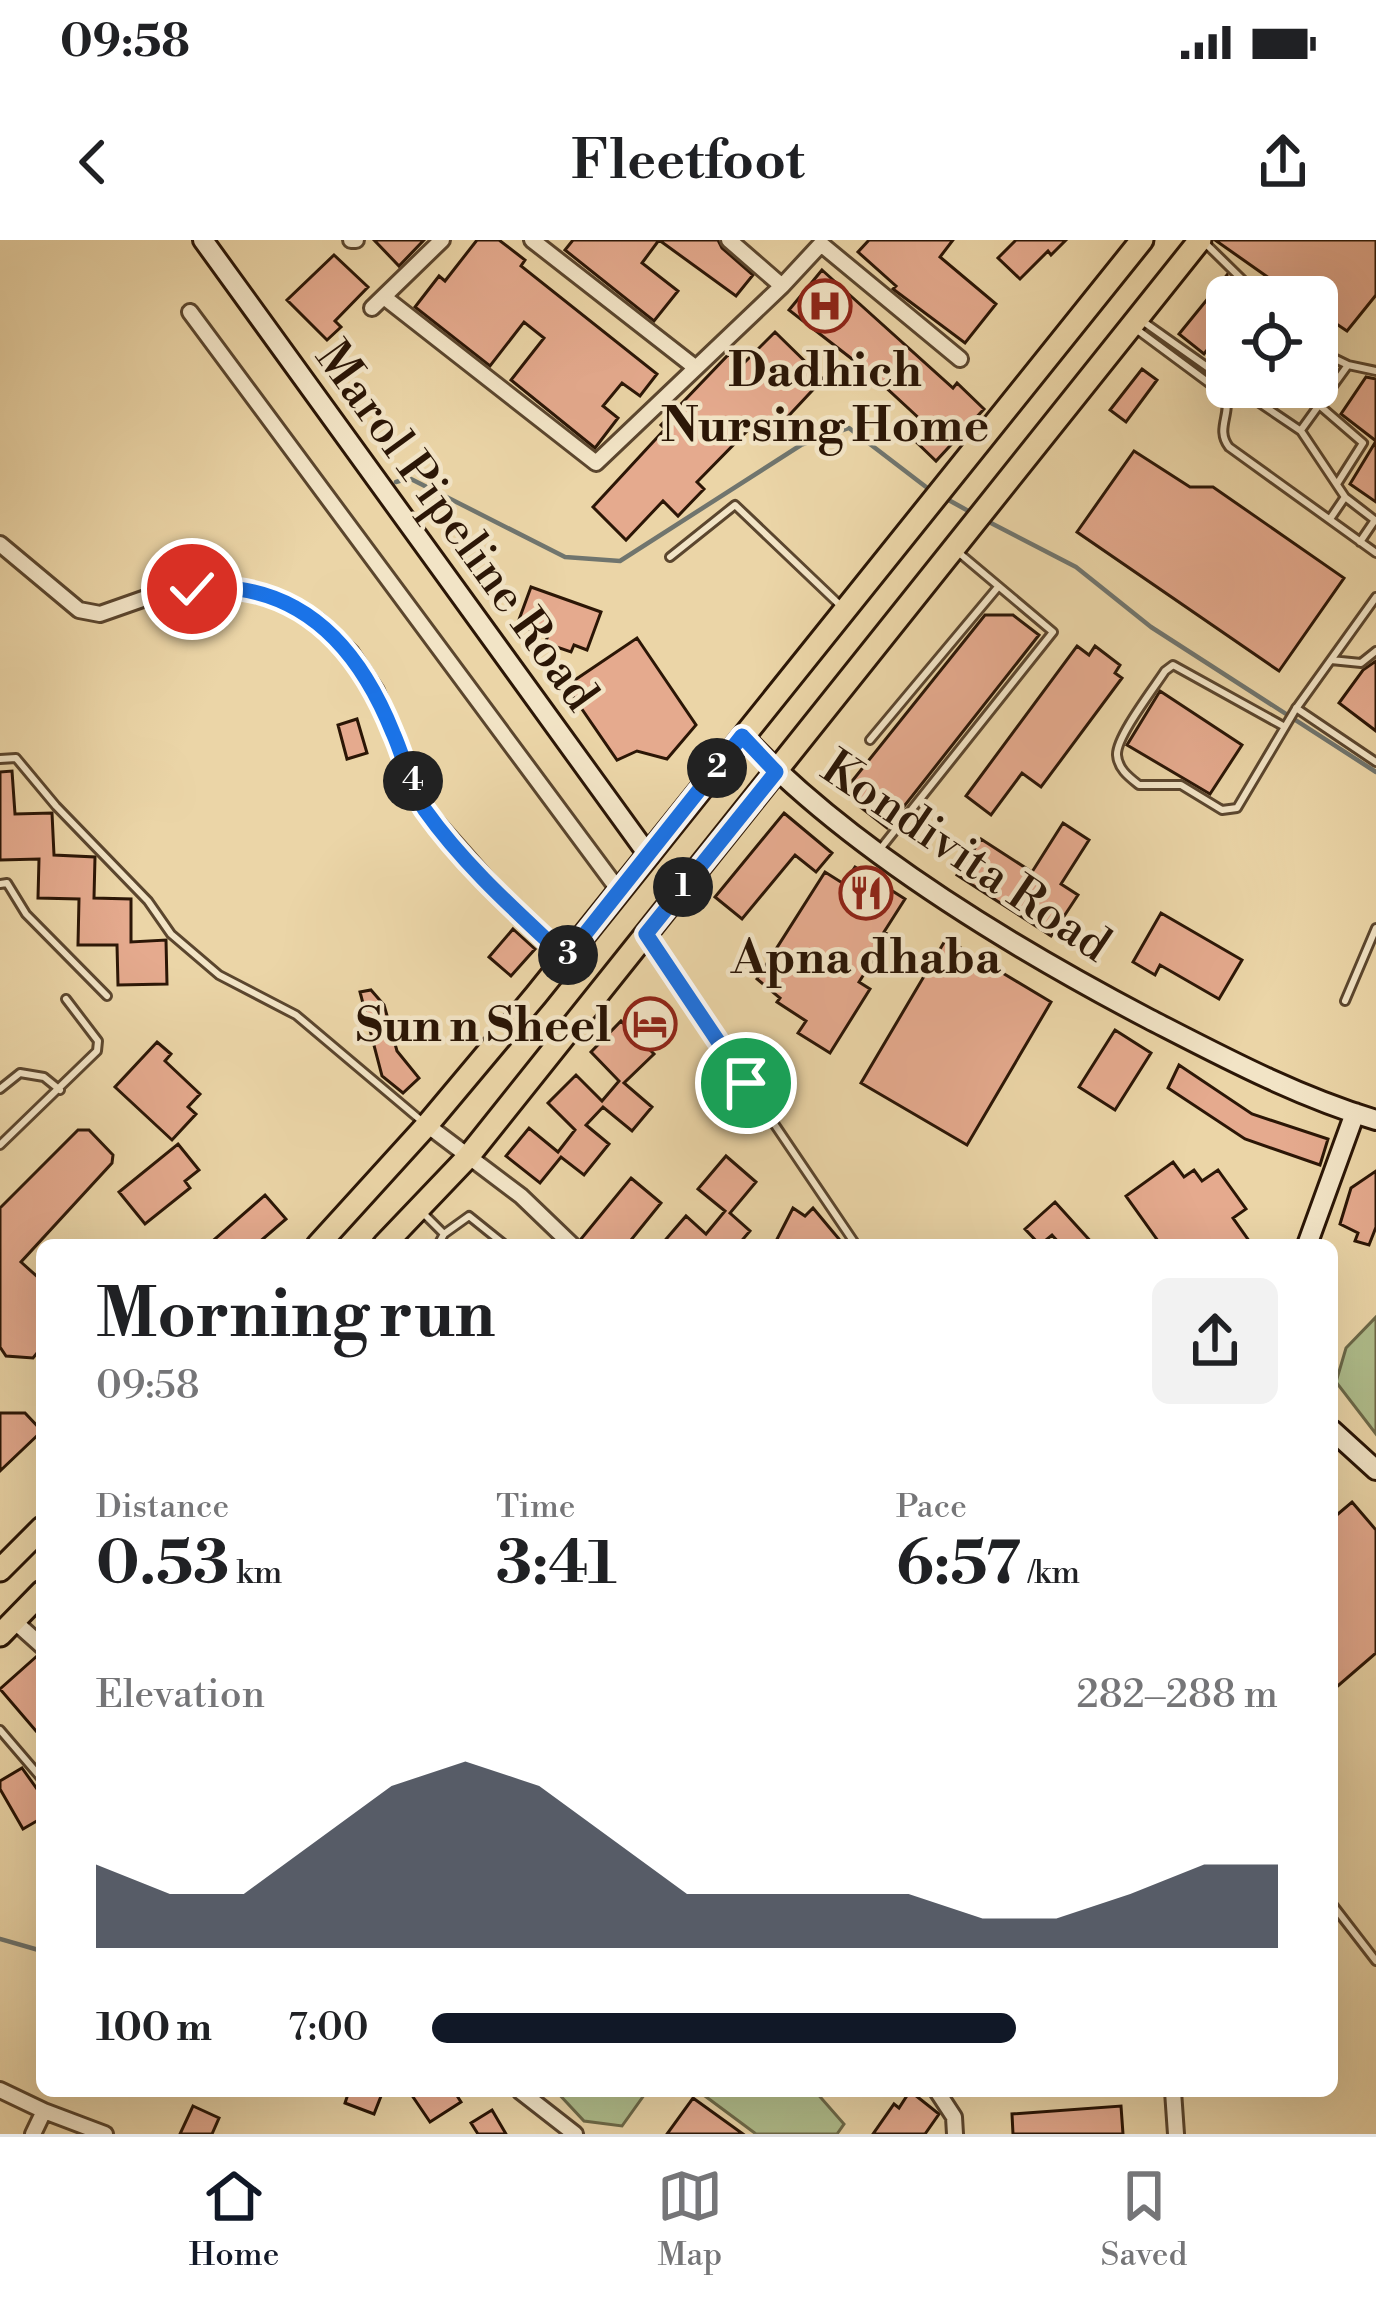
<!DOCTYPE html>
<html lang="en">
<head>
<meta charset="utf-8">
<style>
	body { margin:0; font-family:"Libre Bodoni",serif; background:#f2f2f2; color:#202124; height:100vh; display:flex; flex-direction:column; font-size:45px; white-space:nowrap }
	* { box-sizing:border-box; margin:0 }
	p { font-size:39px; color:#757577 }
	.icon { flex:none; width:66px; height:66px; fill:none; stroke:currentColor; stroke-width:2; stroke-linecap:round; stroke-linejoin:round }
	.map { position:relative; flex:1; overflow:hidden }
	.side { position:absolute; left:36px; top:999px; width:1302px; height:858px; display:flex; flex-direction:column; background:#fff; border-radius:18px; box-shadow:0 12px 48px #0002 }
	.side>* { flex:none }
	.fabs { position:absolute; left:1206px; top:36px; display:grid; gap:24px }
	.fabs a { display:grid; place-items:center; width:132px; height:132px; border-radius:18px; background:#fff; box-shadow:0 12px 48px #0002; font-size:60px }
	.pin { position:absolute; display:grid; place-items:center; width:102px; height:102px; color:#fff; margin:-51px; border:6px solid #fff; border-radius:50%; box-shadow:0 3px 12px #0007 }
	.km { position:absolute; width:60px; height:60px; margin:-30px; border-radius:50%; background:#222; color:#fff; font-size:33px; line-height:60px; text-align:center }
	.round { display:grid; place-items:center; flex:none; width:126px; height:126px; border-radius:18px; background:#f2f2f2 }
	.headline { display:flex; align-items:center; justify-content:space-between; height:204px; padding:0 60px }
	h1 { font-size:66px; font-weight:700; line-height:90px }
	.figures { display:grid; grid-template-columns:repeat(3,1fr); gap:18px; height:204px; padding:12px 60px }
	.figures div { display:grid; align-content:center }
	.figures b { font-size:60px; font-weight:700 }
	.figures small { font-size:33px; font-weight:400 }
	.figures p { font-size:33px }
	.chart { height:336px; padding:24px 60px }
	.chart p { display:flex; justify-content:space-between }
	.chart svg { width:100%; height:216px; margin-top:12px; fill:#111827; opacity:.7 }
	ul { padding:0 60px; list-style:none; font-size:39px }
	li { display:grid; grid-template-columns:192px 144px 1fr; align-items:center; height:90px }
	li i { height:30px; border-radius:15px; background:#111827 }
	.status { display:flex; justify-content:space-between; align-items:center; height:84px; padding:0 60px; background:#fff; direction:ltr }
	.status svg { height:33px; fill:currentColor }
	header { display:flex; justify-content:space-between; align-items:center; height:156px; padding:0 60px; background:#fff; font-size:54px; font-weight:700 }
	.tab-bar { display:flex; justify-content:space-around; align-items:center; height:168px; border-top:3px solid #e0e0e0; background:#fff; font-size:33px; color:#757577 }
	.tab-bar a { display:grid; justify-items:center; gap:6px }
	.tab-bar .active { color:#111827 }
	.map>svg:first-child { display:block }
</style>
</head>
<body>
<div class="status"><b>09:58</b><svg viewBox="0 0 49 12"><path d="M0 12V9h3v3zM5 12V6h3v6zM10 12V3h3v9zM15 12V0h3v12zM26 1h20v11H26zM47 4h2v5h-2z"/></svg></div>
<header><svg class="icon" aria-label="back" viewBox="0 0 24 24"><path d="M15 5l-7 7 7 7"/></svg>Fleetfoot<svg class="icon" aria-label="share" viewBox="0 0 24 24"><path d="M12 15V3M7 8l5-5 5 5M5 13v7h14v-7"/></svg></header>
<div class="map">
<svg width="1376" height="1894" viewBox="0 0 1376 1894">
	<rect width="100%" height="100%" fill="#ebd5a7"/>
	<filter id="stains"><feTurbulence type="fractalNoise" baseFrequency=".00167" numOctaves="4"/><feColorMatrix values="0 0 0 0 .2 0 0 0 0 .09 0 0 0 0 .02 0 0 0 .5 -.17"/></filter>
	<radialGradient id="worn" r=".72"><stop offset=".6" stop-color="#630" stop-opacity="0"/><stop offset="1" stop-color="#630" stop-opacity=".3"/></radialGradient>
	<path fill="#b1be8c" stroke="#6e6a49" stroke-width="3" d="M1376,1077V1194L1336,1142L1346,1108Z
		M556,1851H647L622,1886L584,1881Z
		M708,1851H815L844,1884L837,1894H756L705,1856Z"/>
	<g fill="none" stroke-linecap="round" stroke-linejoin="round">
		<path stroke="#70756e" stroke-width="4.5" d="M396,242L409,238L565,317L620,321L801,205L849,188L930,250
			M945,258L972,273
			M989,282L1076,327L1151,387L1376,532
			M0,1699L42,1711"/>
	</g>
	<path fill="#e5aa8e" stroke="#2b1606" stroke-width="3" d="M374,0H424L399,26Z
		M477,0H499L525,20L521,26L657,134L640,156L622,143L603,166L618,178L595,208L511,140L544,98L524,82L490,126L415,67L439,36L445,41Z
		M573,0H718L722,8L753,35L736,56L659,0L642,23L678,51L654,81L565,10Z
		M869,0H953L940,17L996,64L965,103L893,49L896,46L858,12Z
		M1016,0H1066L1051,15L1048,11L1020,39L998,18Z
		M1215,0H1376V55L1347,91L1317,71V57H1296Z
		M334,15L368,47L335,81L341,87L327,100L287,60Z
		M822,30L953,148L957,143L984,169L936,221L909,195L922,181L870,133L789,70Z
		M1227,35V43L1244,57H1227V119L1211,105L1204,114L1179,94Z
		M775,92L823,139L765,201L751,187L697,242L704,249L678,276L663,261L626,300L593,267L665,189L661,185L729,114L741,126Z
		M1142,129L1157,140L1126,182L1110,170Z
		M1366,137L1376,139V262L1350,244L1376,201L1341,174Z
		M1134,211L1190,247H1213L1344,338L1279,431L1077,292Z
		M531,347L601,372L587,410L574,405L571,412L545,403L548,396L517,385Z
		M985,375H1013L1039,395L887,588L854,562L853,540Z
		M637,398L696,485L667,519L637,511L617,520L566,446Z
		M1077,406L1089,415L1095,406L1120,425L1115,433L1122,438L1041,547L1022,533L991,575L966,556Z
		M1376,421V491L1339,463L1363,430Z
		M1160,451L1242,505L1210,554L1127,505Z
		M357,479L367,513L347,519L338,485Z
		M12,531L15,574L52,573L54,615L95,617L94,658L131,659V702L166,700L167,744L118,745L117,705H78L79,659L38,658L39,619L0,620V532Z
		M784,573L832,613L816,632L795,615L742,679L715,657Z
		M1063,583L1089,600L1061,644L1078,655L1051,696L957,635L981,599L1032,632Z
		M855,627L905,659L884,692L889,695L859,742L870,749L830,813L798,793L806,781L777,762L780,758L757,739L825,632L844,644Z
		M1161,673L1242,720L1219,759L1160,725L1155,735L1133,722Z
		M513,689L535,709L511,736L489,717Z
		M946,699L1051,762L967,905L861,843Z
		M371,750L384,765L397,811L419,838L403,853L382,836L360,752Z
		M621,781L654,814L624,843L652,867L632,891L603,867L586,885L609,904L584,935L561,917L540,943L506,916L529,888L558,912L575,890L548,863L576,835L602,861L619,841L591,812Z
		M1115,790L1151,813L1115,870L1079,847Z
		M157,802L171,814L165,821L200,854L188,867L196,874L172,900L115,847Z
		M1179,825L1252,874L1328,899L1320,925L1245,899L1168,848Z
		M78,890H89L113,915L112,923L21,1022L42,1041V1107L33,1118L6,1116L0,1107V968Z
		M178,904L199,930L185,941L190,948L145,984L119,952Z
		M726,916L756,942L730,973L750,991L738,1005H661L686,976L706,994L725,971L698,949Z
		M1173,922L1184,937L1194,930L1202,941L1218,930L1246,969L1233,978L1252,1005H1161L1126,956Z
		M1376,931V987L1369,1005L1355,1001L1358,993L1340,984L1351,948Z
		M631,938L661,963L627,1005H583L581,999Z
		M265,955L286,979L256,1005H208Z
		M1055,962L1094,1005H1061L1052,995L1040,1005L1025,989Z
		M793,968L805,976L813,968L844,1005H774Z
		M0,1173H25L42,1191L0,1231Z
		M1352,1262L1376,1290V1413L1332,1451V1279Z
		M37,1416L42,1417V1498L0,1449Z
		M22,1528L42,1556V1578L23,1589L0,1549V1541Z
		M349,1851H383L374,1874L345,1863Z
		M409,1851H454L461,1862L430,1882Z
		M910,1851L939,1874L925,1894H873L894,1864L899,1868Z
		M693,1858L743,1894H667Z
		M193,1866L219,1878L212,1894H180Z
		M1121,1866L1123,1894H1013L1012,1874Z
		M492,1870L506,1894H478L471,1883Z"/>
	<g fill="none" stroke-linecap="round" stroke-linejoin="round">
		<g stroke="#5b462e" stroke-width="12">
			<path id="lane" d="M1205,3L1260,57
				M1141,80L1227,141
				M1136,89L1225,155
				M1317,110L1348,125L1376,131
				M1230,147L1225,155C1232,174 1215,189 1229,207L1376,313
				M1236,147L1301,191L1345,257L1376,281
				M1319,165L1363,203L1337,244
				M1301,190L1348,125
				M1330,279L1345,257
				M1360,302L1375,280
				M670,317L735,265L843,368
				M1331,420L1361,423L1376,411
				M1296,468L1376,522
				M1285,487L1173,425L1165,431C1154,448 1116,497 1117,515C1118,529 1129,537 1139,545H1181L1222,570L1237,568L1295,470L1376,357
				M870,500L998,347
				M0,519L16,518L56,566L148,661L171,694L219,735L296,775L424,883
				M881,608L1053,392L958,312
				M0,644L7,643L26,674L107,756
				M650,700L856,1005
				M1345,761L1376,688
				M0,849L20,833L44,837L60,850
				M0,905L97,811L98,801L66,759
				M422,972L444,994L438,1005
				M444,994L469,976L505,1005
				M0,1490L42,1539
				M1332,1664L1376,1721"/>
		</g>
		<g stroke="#5b462e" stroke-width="20">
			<path id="street" d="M351,0H356
				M532,0L696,128
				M729,0L782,46L821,4L960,119
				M384,57L596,223L782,46
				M372,68L442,0
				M190,72L620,652
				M0,304L79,370L100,374L157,354L238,349L279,360L318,381L351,413L376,451L422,566L509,665L566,718
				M427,885L521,956L572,1005
				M14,1381L42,1406
				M0,1850L44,1871
				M520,1851L575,1894
				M937,1851L954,1877L955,1894
				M1173,1851L1176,1894
				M33,1894L44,1871L105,1894"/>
		</g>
		<g stroke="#2b1606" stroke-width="24">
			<path id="secondary" d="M203,0L649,616
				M743,496C849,609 1012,707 1149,779C1223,817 1296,856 1376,880
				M1307,1005L1355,873
				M1332,1190L1376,1230"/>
		</g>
		<g stroke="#2b1606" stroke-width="27">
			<path id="primary" d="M318,1005L427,885L536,755L1142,0
				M384,1005L467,918L1200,0
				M0,1330L42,1288
				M0,1395L42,1352"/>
		</g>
		<use href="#lane" stroke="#f2e4c6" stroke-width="6"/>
		<use href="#street" stroke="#f2e4c6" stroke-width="14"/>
		<use href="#secondary" stroke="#f2e4c6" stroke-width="18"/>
		<use href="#primary" stroke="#ebd5a7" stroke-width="21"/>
	</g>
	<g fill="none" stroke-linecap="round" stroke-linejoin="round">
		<g stroke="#fff" stroke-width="24">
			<path id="route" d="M192,349C207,349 223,347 238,349C318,360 365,423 393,493C404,517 410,548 425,570C464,625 517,672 566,718L742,496L776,532L646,694L746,843"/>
		</g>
		<use href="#route" stroke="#1a73e8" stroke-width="15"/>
	</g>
	<defs>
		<g id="hospital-ring" transform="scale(2.7)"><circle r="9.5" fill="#f2e4c6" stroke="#8f2418" stroke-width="1.5"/><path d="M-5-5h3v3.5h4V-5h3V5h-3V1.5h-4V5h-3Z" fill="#8f2418"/></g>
		<g id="restaurant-ring" transform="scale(2.7)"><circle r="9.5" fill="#f2e4c6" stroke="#8f2418" stroke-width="1.5"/><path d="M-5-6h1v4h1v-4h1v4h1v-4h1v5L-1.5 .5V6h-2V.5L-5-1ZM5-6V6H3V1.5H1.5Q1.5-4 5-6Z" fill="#8f2418"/></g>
		<g id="hotel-ring" transform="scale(2.7)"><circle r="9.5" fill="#f2e4c6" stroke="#8f2418" stroke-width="1.5"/><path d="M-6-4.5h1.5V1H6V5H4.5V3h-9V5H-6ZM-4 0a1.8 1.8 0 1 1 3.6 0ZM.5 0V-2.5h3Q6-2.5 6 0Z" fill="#8f2418"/></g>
	</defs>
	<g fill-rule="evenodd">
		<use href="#hospital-ring" x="825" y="66"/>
		<use href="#restaurant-ring" x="866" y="653"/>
		<use href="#hotel-ring" x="650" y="784"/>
	</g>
	<g text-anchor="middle" stroke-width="9" stroke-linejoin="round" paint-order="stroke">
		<g font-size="48" font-weight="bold" fill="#2b1606" stroke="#f2e4c6">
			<text x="825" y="146">Dadhich<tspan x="825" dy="55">Nursing Home</tspan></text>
			<text x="866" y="733">Apna dhaba</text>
			<text x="611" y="801" text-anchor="end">Sun n Sheel</text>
		</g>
		<g font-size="48" fill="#2b1606" stroke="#f2e4c6">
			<text transform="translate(458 285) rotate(54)" y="17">Marol Pipeline Road</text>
			<text transform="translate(967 615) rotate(34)" y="17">Kondivita Road</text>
		</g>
	</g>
	<rect width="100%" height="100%" filter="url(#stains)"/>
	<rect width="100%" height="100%" fill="url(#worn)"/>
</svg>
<div class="fabs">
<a><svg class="icon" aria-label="locate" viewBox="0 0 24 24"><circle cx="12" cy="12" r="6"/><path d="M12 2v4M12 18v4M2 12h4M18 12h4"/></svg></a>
</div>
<div class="pin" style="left:746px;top:843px;background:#1e9e55"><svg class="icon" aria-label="arrive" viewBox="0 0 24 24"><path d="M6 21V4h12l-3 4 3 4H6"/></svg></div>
<div class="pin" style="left:192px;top:349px;background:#d93025"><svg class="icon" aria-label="check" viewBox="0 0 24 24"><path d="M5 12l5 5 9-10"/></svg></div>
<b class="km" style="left:683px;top:647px">1</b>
<b class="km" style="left:717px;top:528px">2</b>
<b class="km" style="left:568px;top:715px">3</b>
<b class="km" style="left:413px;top:541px">4</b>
<section class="side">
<div class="headline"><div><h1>Morning run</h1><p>09:58</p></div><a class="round"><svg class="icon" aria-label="share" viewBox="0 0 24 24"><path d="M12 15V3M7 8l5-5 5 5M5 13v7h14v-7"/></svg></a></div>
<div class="figures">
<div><p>Distance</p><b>0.53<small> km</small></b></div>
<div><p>Time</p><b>3:41</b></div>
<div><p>Pace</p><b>6:57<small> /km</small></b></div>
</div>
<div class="chart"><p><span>Elevation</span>282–288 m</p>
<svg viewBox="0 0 160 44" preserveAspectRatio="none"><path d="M0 44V27L10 33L20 33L30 22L40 11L50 6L60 11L70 22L80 33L90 33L100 33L110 33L120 38L130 38L140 33L150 27L160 27V44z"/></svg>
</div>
<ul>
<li><b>100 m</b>7:00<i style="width:69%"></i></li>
</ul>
</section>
</div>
<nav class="tab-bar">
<a class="active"><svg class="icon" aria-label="home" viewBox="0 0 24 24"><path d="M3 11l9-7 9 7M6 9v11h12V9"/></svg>Home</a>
<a><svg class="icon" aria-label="map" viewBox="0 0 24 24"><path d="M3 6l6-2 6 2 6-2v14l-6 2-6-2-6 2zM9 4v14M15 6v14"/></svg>Map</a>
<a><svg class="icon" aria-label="saved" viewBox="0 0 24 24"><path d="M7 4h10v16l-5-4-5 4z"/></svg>Saved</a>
</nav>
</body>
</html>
